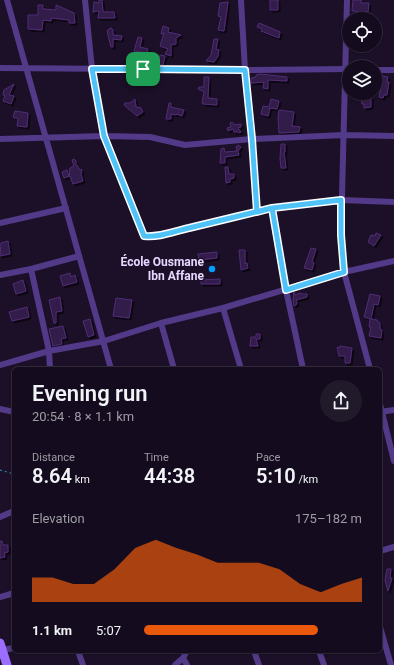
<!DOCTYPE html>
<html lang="en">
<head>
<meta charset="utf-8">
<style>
	body { margin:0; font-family:Roboto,sans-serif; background:#211a2b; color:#f1f3f6; height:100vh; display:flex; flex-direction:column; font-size:15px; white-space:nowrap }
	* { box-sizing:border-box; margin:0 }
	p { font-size:13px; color:#9d9ba4 }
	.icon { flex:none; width:22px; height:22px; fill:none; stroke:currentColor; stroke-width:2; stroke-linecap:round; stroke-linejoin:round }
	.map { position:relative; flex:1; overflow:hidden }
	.sheet { position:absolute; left:12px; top:367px; width:370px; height:286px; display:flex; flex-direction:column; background:#140c1e; border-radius:6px; box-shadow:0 1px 3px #0004,0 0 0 1px #332c3c }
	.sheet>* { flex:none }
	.buttons { position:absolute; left:342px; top:12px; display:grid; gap:8px }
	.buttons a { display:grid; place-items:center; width:40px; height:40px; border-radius:50%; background:#140c1e; box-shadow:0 1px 3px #0004,0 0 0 1px #332c3c; font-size:20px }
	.pin { position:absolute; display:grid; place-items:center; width:34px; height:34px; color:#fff; margin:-17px; border-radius:8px; box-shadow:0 2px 6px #0006 }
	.round { display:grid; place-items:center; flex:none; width:42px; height:42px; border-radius:21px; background:#211a2b }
	.overview { display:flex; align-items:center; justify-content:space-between; height:68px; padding:0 20px }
	h1 { font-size:22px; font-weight:600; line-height:30px }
	.stats { display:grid; grid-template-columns:repeat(3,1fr); gap:6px; height:68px; padding:4px 20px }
	.stats div { display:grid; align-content:center }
	.stats b { font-size:20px; font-weight:600 }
	.stats small { font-size:11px; font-weight:400 }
	.stats p { font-size:11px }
	.chart { height:112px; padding:8px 20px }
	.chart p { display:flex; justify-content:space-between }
	.chart svg { width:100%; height:72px; margin-top:4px; fill:#ea580c; opacity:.7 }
	ul { padding:0 20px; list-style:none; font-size:13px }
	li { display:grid; grid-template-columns:64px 48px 1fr; align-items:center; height:30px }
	li i { height:10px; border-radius:5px; background:#ea580c }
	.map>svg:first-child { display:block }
</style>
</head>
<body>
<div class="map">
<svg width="394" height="665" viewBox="0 0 394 665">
	<defs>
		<filter id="shadow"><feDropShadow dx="2" dy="2" stdDeviation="0" flood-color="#0009"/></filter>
	</defs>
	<rect width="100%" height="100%" fill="#1b1028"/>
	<path fill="#321b4a" stroke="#512d76" filter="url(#shadow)" d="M99,0H102L103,12H114L115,18H98L99,11L93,12L94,2L99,3Z
		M270,0H278V10H270Z
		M353,0H361V3H369L368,12L352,11Z
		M228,2L224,31L218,30L221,17L218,16L220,3Z
		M38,5H43V9L56,10V5L74,13L75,23H69V20L51,18V21L43,20L42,30L28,29V15H38Z
		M259,23L280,32L279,38L261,31L262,29L257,27Z
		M163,26L169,28L168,32L181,35L176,38V44L171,45V56L165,54L168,49L160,46L164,33L161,34Z
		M111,28L113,30V35L122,36L121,40L113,39V47H111L107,31L109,29Z
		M138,37L142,38L140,47L148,49L147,53L134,51Z
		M214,39H218L216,49L219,50L218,56L214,62L206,61L211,55Z
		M160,55L165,56L163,65L146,61L148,56L159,59Z
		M260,74L287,77V81L268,80V89L263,88L264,82L251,83V78L256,77V75Z
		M382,76L388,77L387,82H389L387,95H384L383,98L379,97L382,84L379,82Z
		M204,77H209L208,98L217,99V105L203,104L202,103L204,92L198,89L199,87H204Z
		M14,84L9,95L14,96L11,104L3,101L5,96L3,95L4,90Z
		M371,97V107L364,108V104H362L361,98Z
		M135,99L136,107L141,108L143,112L137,116L124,105L125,103H130Z
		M271,99L279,101L277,109L270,108L268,116L261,114L263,106L269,107Z
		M169,103H171V107L184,110L182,116L177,114L176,115L171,114V119H166Z
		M279,110L294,112L292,126L300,127L299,132L279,133L278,118Z
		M15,111L28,113L27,127L17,126L18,119L13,117Z
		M231,122L233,123L235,125L241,124V127L238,128L241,132L240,133L238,132H234L233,129L228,131L227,128L231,127L230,124Z
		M281,144H285V152H284L286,168H281L280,158Z
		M238,145L241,147L238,151L239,155L225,157V163H220L221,149L224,148L225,152L237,151L236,147Z
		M74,159L76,161V165H77L79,169L82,170L81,174L83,181L73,184L70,176L64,178L62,172L67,170L69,176L70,168L74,166L72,160Z
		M225,167H228L229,174H234V178L230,179V182L226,183Z
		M376,233L381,235L374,246L368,242L371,235L375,236Z
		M8,241L10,254L0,256L1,243Z
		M311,248L316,249L312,262L314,263L312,270L304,268Z
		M239,250H245V264L247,263L248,268L241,270Z
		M217,252V258L199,260L198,254Z
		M70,273L71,277L75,275L77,282L63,286L60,276Z
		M220,279V284H201V280Z
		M23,280L26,291L16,294L13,284Z
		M294,292L295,295L300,293L302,294H307V297L296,300L297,304L294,306L293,300Z
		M370,294L380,296L378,305L374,304L371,319L377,320V321L380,323V329L382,330L381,338L369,336L371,327H369L370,319L364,317Z
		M60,297L62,311L56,312V323H54L49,300Z
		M116,298L132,300L129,318L113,316Z
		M27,307L29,317L12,321L9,312Z
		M90,319L94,335L88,337L83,321Z
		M63,326L66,338L61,339L62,344L53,346L49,329Z
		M256,334H260V339H256L258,346H250L251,337H256Z
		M340,346L352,348L350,363H345V356H339L337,347L339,348Z
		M0,541H2L3,545H8V552L4,553L5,557L0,558Z
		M387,569H391L390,578H392L388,591L385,580Z"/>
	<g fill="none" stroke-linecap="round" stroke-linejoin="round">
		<path stroke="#2e9cbc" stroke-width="1" stroke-dasharray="2 3" stroke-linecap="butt" d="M0,470L14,474"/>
		<path stroke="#533a88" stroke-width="6" d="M7,0L111,369
			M85,0L92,69L104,136L144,236H156L271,208L341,200L394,202
			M241,0L245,70L252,139L257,212
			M347,0L341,235L344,272L370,369
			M0,68L245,70L349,69
			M375,70H394
			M0,139L104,136L150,137L185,145L252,139L344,135L394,136
			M271,208L286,290L303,369
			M0,223L66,208
			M31,269L49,351L50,369
			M0,275L31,269L79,256
			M223,308L241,369
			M161,323L174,369
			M0,365L49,351L104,341L161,323L223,308L344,272L394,261
			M380,404L394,461
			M0,409L14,412
			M380,412L394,410
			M0,517L14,511
			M380,551L394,547
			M0,597L14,593
			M380,627L391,665
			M2,650L14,648
			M78,651L83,665
			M254,651L259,665
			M319,651L324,665
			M175,665L183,658
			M187,665L183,658L187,651"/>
		<path stroke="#9c6eff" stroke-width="9" d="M0,643L7,665"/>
	</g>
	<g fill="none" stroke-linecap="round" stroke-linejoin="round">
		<g stroke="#fff" stroke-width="8">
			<path id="route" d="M143,69H92L104,136L144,236C159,238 175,231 189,228C217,221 244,215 272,208L286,290L344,272L341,235V200L272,208L257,212L252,139L245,70L143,69"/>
		</g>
		<use href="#route" stroke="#4fc3f7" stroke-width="5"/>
	</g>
	<circle fill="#039dff" stroke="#1b1028" stroke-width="1.5" cx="212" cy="269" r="4"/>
	<g text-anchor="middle" stroke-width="3" stroke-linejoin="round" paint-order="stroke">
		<g font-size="12" font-weight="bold" fill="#e7d7ff" stroke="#1b1028" text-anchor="end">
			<text x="204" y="266">École Ousmane<tspan x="204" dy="14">Ibn Affane</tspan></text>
		</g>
	</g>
</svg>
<div class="buttons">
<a><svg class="icon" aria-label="locate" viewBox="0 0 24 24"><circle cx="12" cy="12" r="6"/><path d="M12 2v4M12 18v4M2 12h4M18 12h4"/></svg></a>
<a><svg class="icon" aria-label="layers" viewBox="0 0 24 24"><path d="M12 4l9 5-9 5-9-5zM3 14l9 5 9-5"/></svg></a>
</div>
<div class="pin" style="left:143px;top:69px;background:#1e9e55"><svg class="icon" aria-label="arrive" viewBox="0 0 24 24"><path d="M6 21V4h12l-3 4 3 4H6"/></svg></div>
<section class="sheet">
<div class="overview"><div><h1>Evening run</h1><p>20:54 · 8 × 1.1 km</p></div><a class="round"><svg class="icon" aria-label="share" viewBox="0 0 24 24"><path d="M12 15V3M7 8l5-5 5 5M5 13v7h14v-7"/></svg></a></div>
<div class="stats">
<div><p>Distance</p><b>8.64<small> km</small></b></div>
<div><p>Time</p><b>44:38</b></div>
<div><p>Pace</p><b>5:10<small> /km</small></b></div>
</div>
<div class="chart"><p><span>Elevation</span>175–182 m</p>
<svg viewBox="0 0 160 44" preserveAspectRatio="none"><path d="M0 44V29L10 29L20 33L30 33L40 24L50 11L60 6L70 11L80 15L90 20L100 20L110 20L120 24L130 33L140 38L150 33L160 29V44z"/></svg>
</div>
<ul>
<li><b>1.1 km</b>5:07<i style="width:80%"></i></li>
</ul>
</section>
</div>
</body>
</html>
